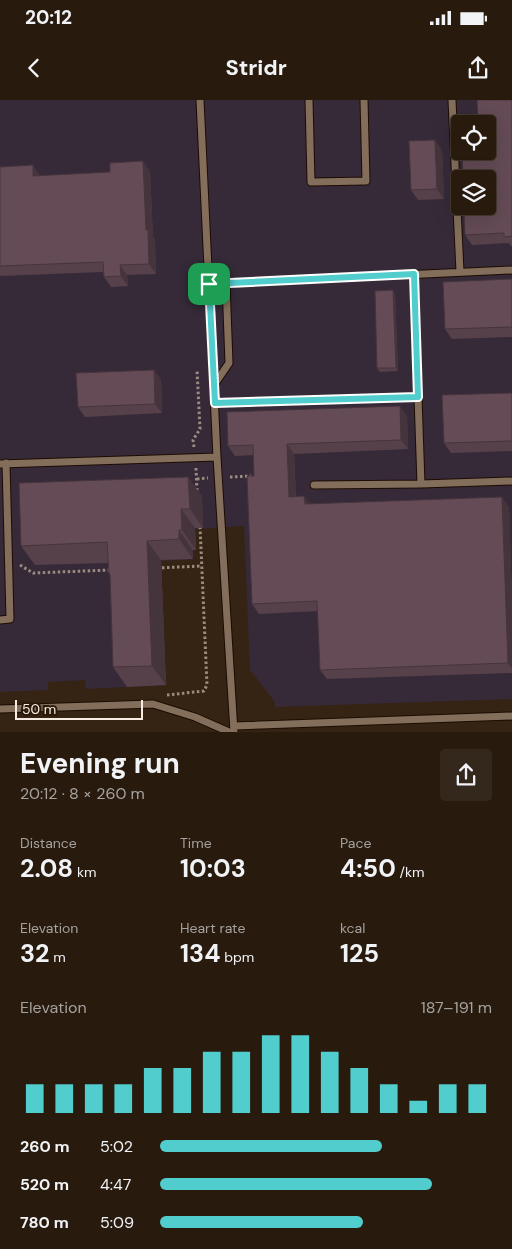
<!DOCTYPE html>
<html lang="en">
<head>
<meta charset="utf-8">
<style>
	body { margin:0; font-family:"DM Sans",sans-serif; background:#34281c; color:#f1f3f6; height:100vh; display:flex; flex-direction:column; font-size:19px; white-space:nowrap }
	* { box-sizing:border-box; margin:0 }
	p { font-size:16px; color:#a5a19e }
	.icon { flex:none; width:28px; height:28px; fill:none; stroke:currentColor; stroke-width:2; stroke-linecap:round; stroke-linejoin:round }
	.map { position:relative; height:632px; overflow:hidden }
	.side { display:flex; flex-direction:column; background:#281b0e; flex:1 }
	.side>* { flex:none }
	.buttons { position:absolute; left:451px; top:15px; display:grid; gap:10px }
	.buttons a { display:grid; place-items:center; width:45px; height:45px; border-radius:5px; background:#281b0e; box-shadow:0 5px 20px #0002,0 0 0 1px #44392e; font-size:25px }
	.scale { position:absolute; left:15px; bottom:12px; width:128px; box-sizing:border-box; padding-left:5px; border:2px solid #f8ece2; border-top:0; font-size:14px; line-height:18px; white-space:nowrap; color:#f8ece2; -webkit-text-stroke:4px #2b1a0a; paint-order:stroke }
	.pin { position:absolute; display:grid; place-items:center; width:42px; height:42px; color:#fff; margin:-21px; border-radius:10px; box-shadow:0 2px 8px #0006 }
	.round { display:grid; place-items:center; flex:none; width:52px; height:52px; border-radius:5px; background:#34281c }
	.headline { display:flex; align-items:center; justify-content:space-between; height:85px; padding:0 20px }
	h1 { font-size:28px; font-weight:700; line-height:38px }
	.stats { display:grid; grid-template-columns:repeat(3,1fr); gap:8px; height:85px; padding:5px 20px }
	.stats div { display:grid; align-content:center }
	.stats b { font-size:25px; font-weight:700 }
	.stats small { font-size:14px; font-weight:400 }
	.stats p { font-size:14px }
	.chart { height:140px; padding:10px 20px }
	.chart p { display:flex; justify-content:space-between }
	.chart svg { width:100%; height:90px; margin-top:5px; stroke:#52cdcd; stroke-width:6 }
	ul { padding:0 20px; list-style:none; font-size:16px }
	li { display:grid; grid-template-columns:80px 60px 1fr; align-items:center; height:38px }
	li i { height:12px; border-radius:6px; background:#52cdcd }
	.status { display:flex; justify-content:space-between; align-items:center; height:35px; padding:0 25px; background:#281b0e; direction:ltr }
	.status svg { height:14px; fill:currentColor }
	header { display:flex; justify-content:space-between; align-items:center; height:65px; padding:0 20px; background:#281b0e; font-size:22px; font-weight:700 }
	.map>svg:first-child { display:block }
</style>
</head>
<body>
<div class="status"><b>20:12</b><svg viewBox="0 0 49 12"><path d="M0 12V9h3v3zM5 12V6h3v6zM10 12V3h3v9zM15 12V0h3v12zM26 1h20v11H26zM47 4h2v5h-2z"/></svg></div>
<header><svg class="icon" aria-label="back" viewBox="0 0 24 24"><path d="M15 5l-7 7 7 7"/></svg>Stridr<svg class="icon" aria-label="share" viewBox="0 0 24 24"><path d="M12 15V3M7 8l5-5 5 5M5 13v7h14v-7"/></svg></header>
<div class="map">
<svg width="512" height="632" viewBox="0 0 512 632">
	<rect width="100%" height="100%" fill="#352413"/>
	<path fill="#362a39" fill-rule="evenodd" d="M0,0H512V599L275,607V602L250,570L244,426L195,429L196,450H193V459L161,461L166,585L86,589L85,580L48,582V590L0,592ZM460,24H488V51H460ZM460,79H488V106H460Z"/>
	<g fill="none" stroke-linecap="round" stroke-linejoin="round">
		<g stroke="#1c0c01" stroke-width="9">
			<path id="lane" d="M200,0L217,357L234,632
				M309,0L311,82L366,81L364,0
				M452,0L460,172
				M414,174L418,297
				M209,184L512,170
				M214,285L229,263L226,183
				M215,303L418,297L421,384L512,381
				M0,364L217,357
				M314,385L421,384
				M0,520L10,519L6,363
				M0,609L153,604L195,617L229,632
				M234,626L512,616"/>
		</g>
		<path stroke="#9b8c7f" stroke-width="3" stroke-dasharray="2.5 2.5" stroke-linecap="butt" d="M194,347L193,340L200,329L197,270
			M196,368L197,392
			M230,377L251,376
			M197,379L208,378
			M20,465L33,473L111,470
			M157,468L202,466
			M167,595L204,591L207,585L200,426"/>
		<use href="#lane" stroke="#836e5c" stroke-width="7"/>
	</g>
	<path fill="#564049" d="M512,0V146H511L509,143L472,145L465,135Z
		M442,50L444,99L418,100L411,90Z
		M0,67L40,76L150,71L153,137L155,140L156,174L127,175L128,186L111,187L104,177L103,172L0,176Z
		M512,179V237L452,239L445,229Z
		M395,194L398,271L380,272L377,268Z
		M154,270L161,280L162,313L85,317L78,307Z
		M512,293V351L451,353L444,343Z
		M407,316L408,349L294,354L296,397L310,404L509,407L512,498V573L327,579L320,570L318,511L259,514L252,504L254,376V355L235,356L228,346Z
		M188,377L202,396L203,428H195L196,450H193V459L161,460L166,585L127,587L113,567L110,476L109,474L108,463L35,465L21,446Z"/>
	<path fill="#46343c" d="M435,40L442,50L444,99L437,89Z
		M143,61L150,71L153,137L155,140L156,174L149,164L146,130Z
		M33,65L40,75L33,76Z
		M120,165L127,175L128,186L121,176Z
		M393,190L395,194L398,271L396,268Z
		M154,270L161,280L162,313L155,304Z
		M400,306L407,316L408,349L401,340Z
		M287,344L294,354L296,407L289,397Z
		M188,377L202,396L203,428L190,409Z
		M304,396L311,406L305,404Z
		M502,397L509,407L512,498V569L508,563Z
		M181,409L195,428L196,450L182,430Z
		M179,430L193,450V459L179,439Z
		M147,441L161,460L166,585L152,566Z"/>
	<path fill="#644b55" stroke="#46343c" d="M477,0H512V136L504,137V133L465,135L464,106H488V79H463L462,51H488V24H478Z
		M435,40L437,89L411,90L409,41Z
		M143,61L146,130H148L149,164L120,165L121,176L104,177L103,162L0,166V67L33,65V76L110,72V63Z
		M512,179V227L445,229L443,182Z
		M393,190L396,268H377L375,191Z
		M154,270L155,304L78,307L76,273Z
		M512,293V341L444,343L442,295Z
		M400,306L401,340L287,344L289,397L304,396L305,404L502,397L508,563L320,570L317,501L252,504L247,376H254L253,345L228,346L227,312Z
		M188,377L190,409H181L182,430H179V439L147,441L152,566L113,567L110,474H109L107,442L21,446L19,383Z"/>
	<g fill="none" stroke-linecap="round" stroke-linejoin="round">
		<g stroke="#fff" stroke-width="10">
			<path id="route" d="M414,174L418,297L215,303L209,184Z"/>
		</g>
		<use href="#route" stroke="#52cdcd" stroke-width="6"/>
	</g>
</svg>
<div class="buttons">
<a><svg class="icon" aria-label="locate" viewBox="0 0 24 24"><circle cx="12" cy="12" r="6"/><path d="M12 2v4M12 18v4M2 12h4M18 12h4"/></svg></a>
<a><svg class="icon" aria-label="layers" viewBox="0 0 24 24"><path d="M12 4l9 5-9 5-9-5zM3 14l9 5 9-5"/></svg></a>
</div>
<div class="scale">50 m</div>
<div class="pin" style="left:209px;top:184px;background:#1e9e55"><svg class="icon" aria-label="arrive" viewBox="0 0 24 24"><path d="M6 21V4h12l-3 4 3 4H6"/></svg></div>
</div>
<section class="side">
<div class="headline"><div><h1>Evening run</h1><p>20:12 · 8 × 260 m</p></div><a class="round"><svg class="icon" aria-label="share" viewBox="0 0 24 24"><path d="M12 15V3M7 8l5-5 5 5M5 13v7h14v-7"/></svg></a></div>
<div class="stats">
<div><p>Distance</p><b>2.08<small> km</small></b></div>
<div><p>Time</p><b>10:03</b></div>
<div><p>Pace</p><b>4:50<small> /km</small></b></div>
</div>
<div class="stats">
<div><p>Elevation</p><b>32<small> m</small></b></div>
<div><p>Heart rate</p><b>134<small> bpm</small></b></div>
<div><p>kcal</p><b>125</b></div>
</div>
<div class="chart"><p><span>Elevation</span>187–191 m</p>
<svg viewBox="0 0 160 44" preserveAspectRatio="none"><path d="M5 44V30M15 44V30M25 44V30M35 44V30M45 44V22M55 44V22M65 44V14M75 44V14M85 44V6M95 44V6M105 44V14M115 44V22M125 44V30M135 44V38M145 44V30M155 44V30"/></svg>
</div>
<ul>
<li><b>260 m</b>5:02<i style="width:67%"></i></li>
<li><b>520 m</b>4:47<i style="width:82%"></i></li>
<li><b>780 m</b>5:09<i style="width:61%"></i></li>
</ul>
</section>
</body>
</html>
